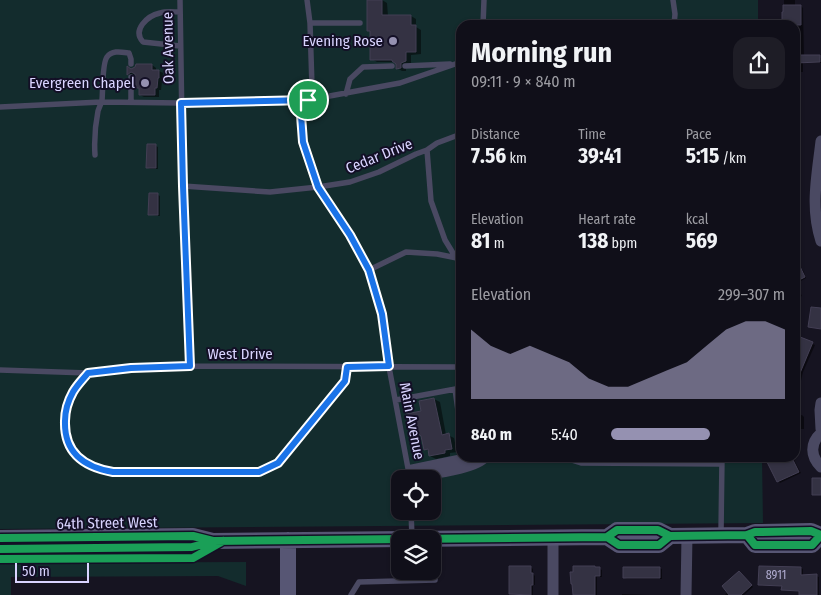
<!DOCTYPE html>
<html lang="en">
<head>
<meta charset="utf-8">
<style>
	body { margin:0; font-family:"Fira Sans Condensed",sans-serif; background:#1e1d26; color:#f1f3f6; height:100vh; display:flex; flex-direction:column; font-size:19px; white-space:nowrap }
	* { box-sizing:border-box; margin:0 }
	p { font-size:16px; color:#9c9ca2 }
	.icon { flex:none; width:28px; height:28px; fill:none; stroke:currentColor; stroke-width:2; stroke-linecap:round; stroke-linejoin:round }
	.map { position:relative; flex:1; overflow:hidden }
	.panel { position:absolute; left:456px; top:20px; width:344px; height:442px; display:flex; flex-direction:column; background:#100f19; border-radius:15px; box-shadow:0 1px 4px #0004,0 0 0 1px #302f38 }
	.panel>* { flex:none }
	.fabs { position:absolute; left:391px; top:470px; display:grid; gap:10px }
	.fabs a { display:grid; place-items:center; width:50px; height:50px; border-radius:10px; background:#100f19; box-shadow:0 1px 4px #0004,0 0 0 1px #302f38; font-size:25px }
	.scale { position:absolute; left:15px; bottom:12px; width:74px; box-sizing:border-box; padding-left:5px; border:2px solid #d9d4ff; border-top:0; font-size:14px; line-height:18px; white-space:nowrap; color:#d9d4ff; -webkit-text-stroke:4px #130f26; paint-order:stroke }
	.pin { position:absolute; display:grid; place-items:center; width:42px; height:42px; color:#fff; margin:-21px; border:2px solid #fff; border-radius:50%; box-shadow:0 1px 5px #0007 }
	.round { display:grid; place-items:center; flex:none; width:52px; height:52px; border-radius:15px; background:#1e1d26 }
	.overview { display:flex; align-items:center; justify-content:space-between; height:85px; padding:0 15px }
	h1 { font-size:28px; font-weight:700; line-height:38px }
	.stats { display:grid; grid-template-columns:repeat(3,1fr); gap:8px; height:85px; padding:5px 15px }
	.stats div { display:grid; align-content:center }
	.stats b { font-size:21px; font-weight:700 }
	.stats small { font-size:14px; font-weight:400 }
	.stats p { font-size:14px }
	.chart { height:140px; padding:10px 15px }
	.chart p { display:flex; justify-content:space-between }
	.chart svg { width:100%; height:90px; margin-top:5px; fill:#9591b1; opacity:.7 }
	ul { padding:0 15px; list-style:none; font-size:16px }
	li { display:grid; grid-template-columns:80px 60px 1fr; align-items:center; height:38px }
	li i { height:12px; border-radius:6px; background:#9591b1 }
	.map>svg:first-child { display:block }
</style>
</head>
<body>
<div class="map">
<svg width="821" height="595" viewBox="0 0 821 595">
	<rect width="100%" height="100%" fill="#161421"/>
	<path fill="#132c2d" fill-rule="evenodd" d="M0,0H758V25H461V458H762L763,523L0,529ZM400,479H432V511H400Z
		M246,562V586L218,576L11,577V595H0V563Z"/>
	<path fill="#0007" d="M382,0L387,3L388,16H411L416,19V27L421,30V54L411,55V64L406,66V71H402L397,68V63L395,62H377L372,59Z
		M784,0H795V6H801L803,8L804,57L821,58V63H803V72H798L795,145V25H784Z
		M152,65L156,68V71H159L163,73L161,90H159V97H144L140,95V89L137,87L136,74L132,76L128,74V68L132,70Z
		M156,146L158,147V169H150L148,168Z
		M158,195L160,196V216L152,215L150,214Z
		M795,232L798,242H795Z
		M800,269L803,270L806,278L796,284L802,296L795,299V271Z
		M795,336L815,345L803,372L797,398H795Z
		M434,399L440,402L446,435H448L454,438L457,452L450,453V456L436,459L430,456V452L425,449L422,412L420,402Z
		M802,415L804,417V429H800V441H795V416Z
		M773,458H793L801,473L780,483L778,481L768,460Z
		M530,567L533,569V574L535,576V585H533V595H514L510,593Z
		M659,568L662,569V579H627L625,578Z
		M801,568L803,569V576H816L819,577V595H800V591H785L783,590V586H762L760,584Z
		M600,569L602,570V577H597V595H574Z
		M741,574L753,587L744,595H725Z
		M622,594L649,595H622Z"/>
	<path fill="#343243" stroke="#433f54" d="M367,0H382V15H411V25H416V52H406V61L401,63V68L396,69V64L392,61V60H370V31H367Z
		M783,5H801V25H782V12H783Z
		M795,55H820V62L795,63Z
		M136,64H152V70H159V78H158L157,88H155V95H139V88H136L135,74L131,72L127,75V66L131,69L135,67Z
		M147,144H156V168H146Z
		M149,193H158V215H148Z
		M795,256L805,277L795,282Z
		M811,307L821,308V329L808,327Z
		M795,335L813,342L795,385Z
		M434,398L442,435L449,433L452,449L445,450V453L429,456L428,449L424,450L421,436L409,427L406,414L421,411L419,401Z
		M770,458H792L799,472L777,482L766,460Z
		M812,478H821V495H812Z
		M509,566H531V573H533V585H531V595L509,594Z
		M573,566H595V567H600V576H595V595H573L572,584H571L570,572H573Z
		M759,566L801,567V575L817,574V595H799V591L781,590L782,586L758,585Z
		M623,567H660V578H623Z
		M739,571L752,585L741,595H729L722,586Z"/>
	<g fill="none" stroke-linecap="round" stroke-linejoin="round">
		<path stroke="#4a4962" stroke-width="5.5" d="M180,0L183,186L190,366
			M307,0L310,23L312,87L301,115L303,142L318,187L350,235L369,270L382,314L389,367L410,479
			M673,0L675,14L674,25
			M180,12C173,12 166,11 160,13C147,16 132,30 143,42L180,46
			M310,23H360
			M483,25L484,0
			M405,66L450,64
			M131,77V102
			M346,94L350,79L363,67L392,66
			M0,107L101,102L181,103L308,100L400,83L461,62
			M427,150L431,201L445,240L456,258L461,265
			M95,155C94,140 95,126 98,111C99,108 101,104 102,100C103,91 102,63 107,57C112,50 121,52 129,53L131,59V64
			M183,186L270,192L318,187L350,182L379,172L416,154L427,150L437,143L461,134
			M369,270L406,252L437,254L457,258
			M0,370L88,373L131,368L190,366L461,367
			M88,373C83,379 78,385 73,392C68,401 65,411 65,421C64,453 84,467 113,473L259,472L278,463L345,381L347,367
			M455,389L461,433
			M396,400L461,388
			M565,458L581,463L722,464
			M408,468L461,457
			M409,471L463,462L473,458
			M409,475L466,465L483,458
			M415,479C433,476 476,472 488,458
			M411,511L412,538
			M721,533L722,458
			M351,595L359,582L435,580V540"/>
		<path stroke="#4a4962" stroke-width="11" d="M821,141C817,176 810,207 821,241
			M821,403L820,410L821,429
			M821,433C810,443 810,456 821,467
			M553,595V536
			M686,595L687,536"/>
		<path stroke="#575674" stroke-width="16" d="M747,535L755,545H812L821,535
			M607,537L619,545H659L670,536
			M0,538L193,536L213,541L607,537L617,530H658L670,536L747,535L755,532H762L811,531L821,535
			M288,540V595"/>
		<g stroke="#130f26" stroke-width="11">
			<path id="cycleway" d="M747,535L755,545H812L821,535
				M607,537L619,545H659L670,536
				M0,538L193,536L213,541L607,537L617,530H658L670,536L747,535L755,532H762L811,531L821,535
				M0,549L192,547L211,542
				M0,559L193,558L223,541"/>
		</g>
		<use href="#cycleway" stroke="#1a9f57" stroke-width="8"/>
	</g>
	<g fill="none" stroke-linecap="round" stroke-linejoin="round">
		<g stroke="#fff" stroke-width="10">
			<path id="route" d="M308,100L301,115L303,142L318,187L350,235L369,270L382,314L389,366L347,367L345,381L278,463L259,472H113C84,467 64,453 65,421C65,411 68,401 73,392C77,385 83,379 88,373L131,368L190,366L183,186L181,103Z"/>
		</g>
		<use href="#route" stroke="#1a73e8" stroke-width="6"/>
	</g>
	<g fill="#9591b1" stroke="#130f26" stroke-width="2">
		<circle cx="393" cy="41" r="5"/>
		<circle cx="145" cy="83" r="5"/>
	</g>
	<g text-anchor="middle" stroke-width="4" stroke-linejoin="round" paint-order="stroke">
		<g font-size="12" fill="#b0acd0">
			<text x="776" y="579">8911</text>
		</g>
		<g font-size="15" fill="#d9d4ff" stroke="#130f26" text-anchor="end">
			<text x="383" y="46">Evening Rose</text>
			<text x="135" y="88">Evergreen Chapel</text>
		</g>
		<g font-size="15" fill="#d9d4ff" stroke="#130f26">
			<text transform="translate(168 48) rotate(-91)" y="5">Oak Avenue</text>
			<text transform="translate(379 156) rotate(-22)" y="5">Cedar Drive</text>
			<text x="240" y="359">West Drive</text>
			<text transform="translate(412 421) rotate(79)" y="5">Main Avenue</text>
			<text transform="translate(107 523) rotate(-1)" y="5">64th Street West</text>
		</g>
	</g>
</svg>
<div class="fabs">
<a><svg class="icon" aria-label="locate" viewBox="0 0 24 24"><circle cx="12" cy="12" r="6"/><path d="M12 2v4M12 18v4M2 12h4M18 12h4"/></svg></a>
<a><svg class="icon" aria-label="layers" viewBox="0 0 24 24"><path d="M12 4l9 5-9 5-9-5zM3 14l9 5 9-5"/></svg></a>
</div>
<div class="scale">50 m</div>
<div class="pin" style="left:308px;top:100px;background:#1e9e55"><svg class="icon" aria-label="arrive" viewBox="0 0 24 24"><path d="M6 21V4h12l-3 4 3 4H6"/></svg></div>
<section class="panel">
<div class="overview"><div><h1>Morning run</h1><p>09:11 · 9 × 840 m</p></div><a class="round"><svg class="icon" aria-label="share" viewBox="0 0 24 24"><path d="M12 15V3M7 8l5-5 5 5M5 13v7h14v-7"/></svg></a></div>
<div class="stats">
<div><p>Distance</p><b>7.56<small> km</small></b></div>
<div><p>Time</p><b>39:41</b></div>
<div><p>Pace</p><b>5:15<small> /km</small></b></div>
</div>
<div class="stats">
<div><p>Elevation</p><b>81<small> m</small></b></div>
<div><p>Heart rate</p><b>138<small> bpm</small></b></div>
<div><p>kcal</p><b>569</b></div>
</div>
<div class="chart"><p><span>Elevation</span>299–307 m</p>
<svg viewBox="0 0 160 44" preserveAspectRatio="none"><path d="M0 44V10L10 18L20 22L30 18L40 22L50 26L60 34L70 38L80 38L90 34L100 30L110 26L120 18L130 10L140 6L150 6L160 10V44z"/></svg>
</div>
<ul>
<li><b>840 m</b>5:40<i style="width:57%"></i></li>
</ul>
</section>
</div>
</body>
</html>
